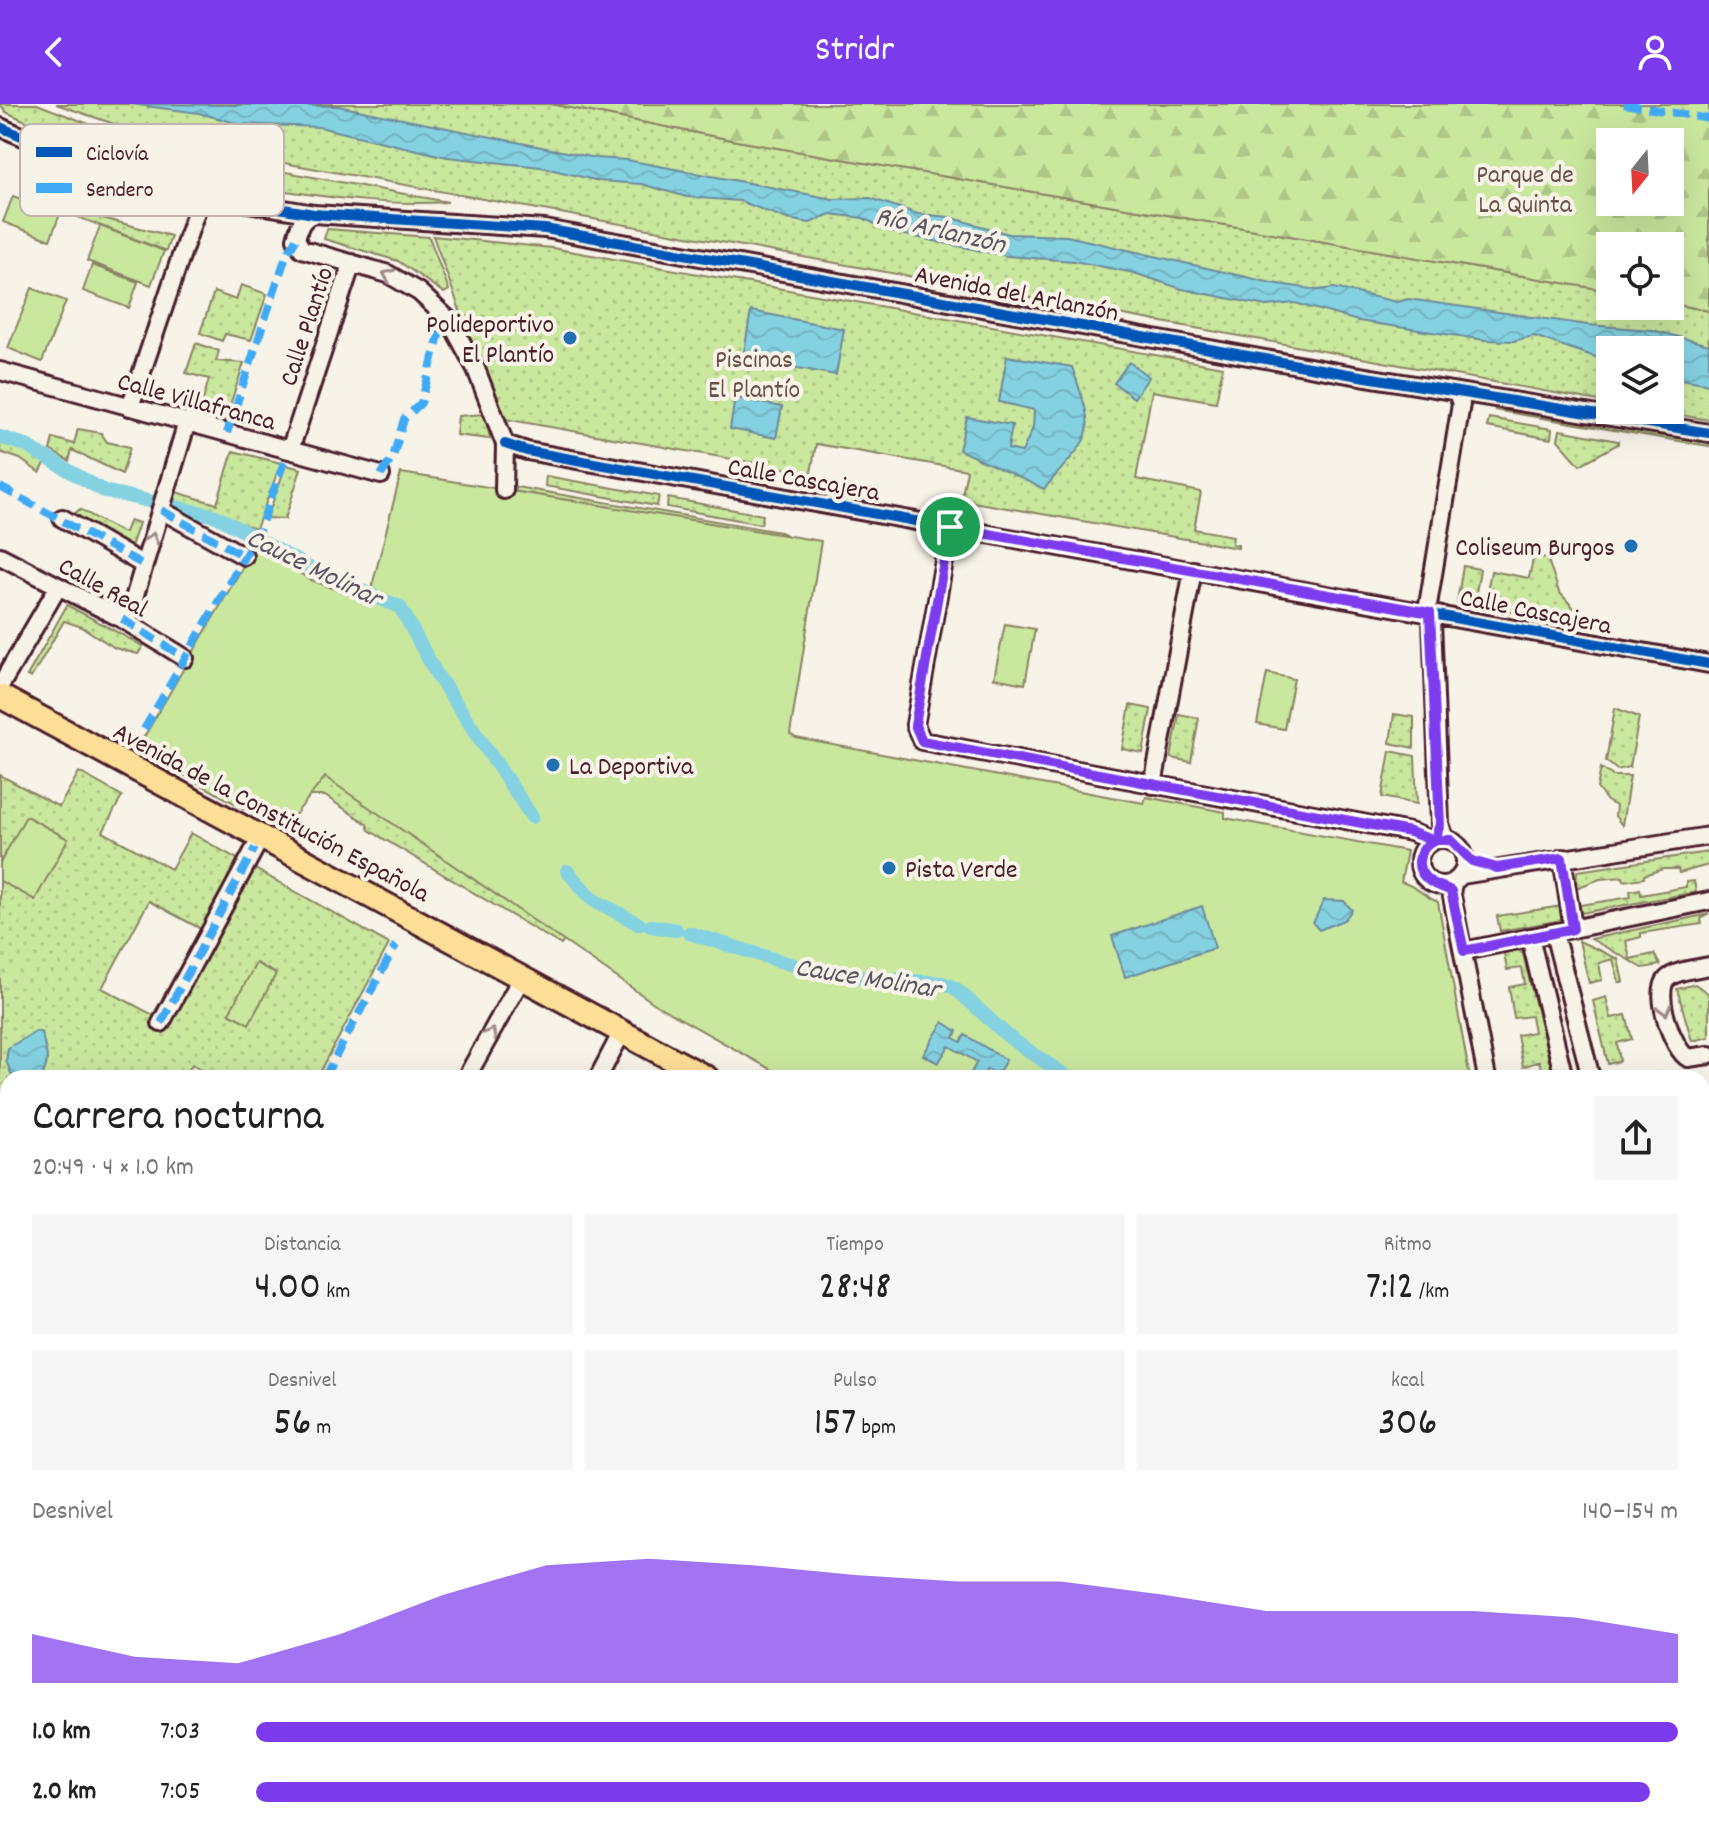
<!DOCTYPE html>
<html lang="es">
<head>
<meta charset="utf-8">
<style>
	body { margin:0; font-family:Dekko,sans-serif; background:#f6f6f6; color:#222; height:100vh; display:flex; flex-direction:column; font-size:30px; white-space:nowrap }
	* { box-sizing:border-box; margin:0 }
	p { font-size:26px; color:#767676 }
	.icon { flex:none; width:44px; height:44px; fill:none; stroke:currentColor; stroke-width:2; stroke-linecap:round; stroke-linejoin:round }
	.map { position:relative; flex:1; overflow:hidden }
	.details { position:absolute; left:0px; top:966px; width:1710px; height:768px; display:flex; flex-direction:column; background:#fff; border-radius:24px 24px 0 0; box-shadow:0 8px 32px #0002 }
	.details>* { flex:none }
	.needle { width:52px; rotate:198deg }
	.fabs { position:absolute; left:1596px; top:24px; display:grid; gap:16px }
	.fabs a { display:grid; place-items:center; width:88px; height:88px; border-radius:0px; background:#fff; box-shadow:0 8px 32px #0002; font-size:40px }
	.pin { position:absolute; display:grid; place-items:center; width:68px; height:68px; color:#fff; margin:-34px; border:4px solid #fff; border-radius:50%; box-shadow:0 2px 8px #0007 }
	.round { display:grid; place-items:center; flex:none; width:84px; height:84px; border-radius:0px; background:#f6f6f6 }
	.head { display:flex; align-items:center; justify-content:space-between; height:136px; padding:0 32px }
	h1 { font-size:44px; font-weight:600; line-height:60px }
	.metrics { display:grid; grid-template-columns:repeat(3,1fr); gap:12px; height:136px; padding:8px 32px }
	.metrics div { display:grid; align-content:center; border-radius:0px; background:#f6f6f6; text-align:center }
	.metrics b { font-size:40px; font-weight:600 }
	.metrics small { font-size:22px; font-weight:400 }
	.metrics p { font-size:22px }
	.chart { height:224px; padding:16px 32px }
	.chart p { display:flex; justify-content:space-between }
	.chart svg { width:100%; height:144px; margin-top:8px; fill:#7c3aed; opacity:.7 }
	ul { padding:0 32px; list-style:none; font-size:26px }
	li { display:grid; grid-template-columns:128px 96px 1fr; align-items:center; height:60px }
	li i { height:20px; border-radius:10px; background:#7c3aed }
	header { display:flex; justify-content:space-between; align-items:center; height:104px; padding:0 32px; background:#7c3aed; color:#fff; font-size:36px; font-weight:600 }
	.map>svg:first-child { display:block }
</style>
</head>
<body>
<header><svg class="icon" aria-label="back" viewBox="0 0 24 24"><path d="M15 5l-7 7 7 7"/></svg>Stridr<svg class="icon" aria-label="person" viewBox="0 0 24 24"><circle cx="12" cy="8" r="4"/><path d="M4 21q1-7 8-7t8 7"/></svg></header>
<div class="map">
<svg width="1709" height="1734" viewBox="0 0 1709 1734">
	<defs>
		<pattern id="green-dots" width="8" height="8" patternUnits="userSpaceOnUse" patternTransform="scale(2)"><rect width="8" height="8" fill="#cae79e"/><path d="M2 2h.1M6 6h.1" fill="none" stroke="#afc688" stroke-width="1.8" stroke-linecap="round"/></pattern>
		<pattern id="forest-firs" width="22" height="20" patternUnits="userSpaceOnUse" patternTransform="scale(2)"><rect width="22" height="20" fill="#cae79e"/><path d="M5 1l3.5 6h-7zM16 11l3.5 6h-7z" fill="#afc688"/></pattern>
		<pattern id="water-waves" width="16" height="10" patternUnits="userSpaceOnUse" patternTransform="scale(2)"><rect width="16" height="10" fill="#84d1e2"/><path d="M0 5q4-4 8 0t8 0" fill="none" stroke="#74b3c2"/></pattern>
	</defs>
	<rect width="100%" height="100%" fill="#f7f3e8"/>
	<filter id="ink" filterUnits="userSpaceOnUse"><feTurbulence type="fractalNoise" baseFrequency=".0125" numOctaves="2"/><feDisplacementMap in="SourceGraphic" scale="16" xChannelSelector="R" yChannelSelector="G"/><feConvolveMatrix kernelMatrix="1 2 1 2 8 2 1 2 1" color-interpolation-filters="sRGB"/></filter>
	<g filter="url(#ink)">
		<path fill="url(#green-dots)" stroke="#8a8364" stroke-width="2" fill-rule="evenodd" d="M0,0H37L125,34L182,49L448,98C390,102 331,94 273,85C179,70 92,50 6,8Z
			M56,0H551L737,37L1593,184L1610,187V202L1670,199L1709,207V316L1651,306H1670V246H1610V299L223,48L143,30Z
			M59,99L87,110L171,132L166,147L57,105Z
			M327,125L429,133L449,186L444,189L398,157L324,135Z
			M433,132L552,144L1223,263L1216,298L1152,287L1136,375L1201,388L1194,425L1233,432L1232,440L1238,441V444L961,396L967,366L816,340L811,369L499,314Z
			M241,181L267,190L251,236L225,230L222,237L200,229L214,188L236,196Z
			M196,239L219,247L216,257L244,259L225,316L199,310L209,275L186,269Z
			M1494,306L1552,310L1709,337V342Z
			M485,310L490,335L456,331L458,312Z
			M1489,314L1552,325L1551,335L1487,323Z
			M78,325L101,329L107,338L130,343L122,370L72,346L69,357L50,346L53,334L74,340Z
			M1560,326L1618,337V340L1580,361L1558,336Z
			M0,335L23,342L47,356L40,369L20,355L0,348Z
			M233,347L281,359L256,425L173,397L176,388L217,400Z
			M286,361L301,365L285,415L267,414Z
			M546,372L659,392L657,402L545,382Z
			M516,383L780,428L788,432L515,388Z
			M668,394L763,411L761,420L667,403Z
			M80,405L121,428H125L130,416L139,419L130,446L70,414Z
			M1547,453L1559,488L1585,516L1583,521L1484,503L1491,467L1529,474L1533,455Z
			M1463,462L1480,465L1474,501L1457,498Z
			M67,501L143,542L138,550L115,544L82,523L64,517L31,574L27,572Z
			M1130,601L1151,605L1143,649L1122,645Z
			M1615,604L1639,613L1630,663L1617,666L1606,657Z
			M1179,610L1199,614L1191,658L1171,654Z
			M1394,610L1414,613V644L1390,639Z
			M1390,647L1415,652L1417,700L1382,693Z
			M1601,664L1613,672H1630L1622,721L1615,712L1616,702L1607,697L1597,684Z
			M79,668L122,692L103,728L171,765L191,729L389,840L317,974H212L213,971L192,960L184,974H8V1064L0,1061V671L59,703ZM149,797L201,825L153,911L102,884Z
			M325,672L564,837L561,841L369,726L367,720L325,692H309Z
			M1709,748V761L1679,769L1678,765H1663L1644,771V774L1624,777L1623,773L1600,775L1576,784L1577,767Z
			M1694,777L1696,788L1581,809L1580,801L1631,793L1630,787L1640,785L1641,791L1686,783V778Z
			M1562,802V816L1500,827L1497,812Z
			M1709,810L1701,815L1702,820L1641,829V833L1626,837L1630,855L1654,850L1660,861L1643,864L1591,835Z
			M1579,837L1618,855L1623,878H1619L1613,855L1599,859L1602,876L1589,879Z
			M1518,846L1523,850L1554,974H1544L1539,957L1523,963L1517,931L1534,928L1531,912L1514,914L1509,883L1525,880L1522,864L1507,866L1504,849Z
			M1695,880L1709,890V933L1692,937L1677,885Z
			M1606,893L1611,914L1626,911L1632,935L1617,939L1620,957L1608,960L1593,897Z
			M1709,1186V1370L1702,1369V1189Z"/>
		<path fill="url(#forest-firs)" stroke="#8a8364" stroke-width="2" fill-rule="evenodd" d="M551,0H1709V207L1670,199V142H1610V187L737,37ZM1610,38H1670V98H1610Z"/>
		<path fill="#cae79e" stroke="#8a8364" stroke-width="2" d="M13,92L60,110L50,136L3,118Z
			M100,122L164,147L151,181L87,157Z
			M92,161L138,178L129,204L83,187Z
			M32,184L66,197L42,258L8,244Z
			M401,369L821,437L790,630L796,634L1144,699L1146,693L1225,708V714L1407,747L1401,778C1417,782 1423,792 1438,798L1470,974H786L658,902L325,673L283,726L137,645L256,440L309,475L368,498Z
			M1005,520L1035,525L1025,580L994,574Z
			M1267,569L1294,575L1284,625L1257,620Z
			M26,712L68,735L35,796L0,777V759Z
			M256,859L276,870L249,920L229,909Z"/>
		<path fill="url(#water-waves)" stroke="#6d8a99" stroke-width="2" d="M130,0L338,2L596,54L627,56L833,95L870,94L918,110L949,113L1009,130L1067,132L1272,179L1318,186L1334,184L1397,198L1408,195L1588,221L1652,226L1709,241V280L1670,273V246H1610V258L1534,232L1513,237L1485,236L1358,217L1295,199L1266,202L1182,185L1134,169L1074,157L1006,152L891,128L863,114L830,110L810,119L787,115L740,97L687,93L641,80L599,77L541,63L447,53L319,23L239,20L199,9Z
			M751,207L844,225L836,271L743,254Z
			M1007,252L1072,263C1098,337 1093,327 1044,385L959,346L967,313L1012,321L1008,345L1022,348L1033,324L1034,306L999,298Z
			M1129,258L1149,273L1134,294L1114,279Z
			M735,294L782,303L776,334L730,325Z
			M1324,796L1344,797L1352,806L1344,816L1319,826L1313,819Z
			M1202,802L1215,844L1125,873L1112,832Z
			M943,918L957,927L954,934L961,938L965,931L1006,956L997,971L987,965L982,974H968L977,958L949,942L938,959L923,951Z
			M36,927L42,929C45,949 52,953 41,974H13L6,957L8,944Z"/>
		<g fill="none" stroke-linecap="round" stroke-linejoin="round">
			<path stroke="#84d1e2" stroke-width="14" d="M0,333L25,341L104,387L216,412L315,467L400,503L437,571L532,713
				M567,767L592,795L639,820
				M651,822L676,826
				M689,829L796,862L866,874L943,879L955,884L1010,934L1069,974
				M1702,1313L1709,1315"/>
			<g stroke="#4a1f2b" stroke-width="22">
				<path id="minor" d="M0,23L85,59L149,79L230,96L314,110L545,125L1348,270L1709,329
					M314,110C301,114 299,123 296,135L302,145L388,170L419,188L450,217L476,265L505,340L504,386
					M0,267L381,371
					M130,303L202,90
					M505,340L527,347L1709,560
					M290,346L352,159
					M161,406L244,452
					M62,414L144,461
					M950,423L915,621L922,637L1410,728L1432,736
					M0,452L122,515L185,554
					M122,515L130,508L187,318
					M0,582L58,483
					M1153,681L1193,466
					M1445,734L1440,720L1432,517L1428,501L1461,300L1457,288
					M1419 758a23 23 0 1 1 46 0a23 23 0 1 1-46 0Z
					M1562,754L1573,825
					M1462,771L1709,732
					M1454,778L1451,787L1487,974
					M1554,829L1591,974
					M1530,833L1564,974
					M1464,847L1709,797
					M1709,862C1697,865 1676,866 1667,875C1653,889 1673,946 1688,954L1709,951
					M161,919L255,744
					M466,974L516,884L518,872
					M598,974L622,928
					M1702,1013L1709,1011
					M0,1079L8,1082
					M0,1281L8,1282
					M1702,1377L1709,1378
					M0,1435L8,1386
					M0,1559L8,1582
					M1702,1606L1709,1594
					M1702,1638L1709,1626
					M57,1726L60,1734
					M308,1726L311,1734
					M1631,1726V1734
					M1668,1726L1680,1734
					M163,1734L187,1726
					M670,1734L675,1726
					M690,1734L695,1726
					M796,1734L797,1726"/>
			</g>
			<g stroke="#4a1f2b" stroke-width="26">
				<path id="major" d="M865,1734L866,1726
					M882,1734L884,1726"/>
			</g>
			<g stroke="#4a1f2b" stroke-width="28">
				<path id="highway" d="M0,592L707,974
					M1702,1097L1709,1095
					M0,1669L8,1666"/>
			</g>
			<use href="#minor" stroke="#f7f3e8" stroke-width="16"/>
			<use href="#major" stroke="#fdde96" stroke-width="20"/>
			<use href="#highway" stroke="#fdde96" stroke-width="22"/>
			<path stroke="#3fa9f5" stroke-width="8" stroke-dasharray="16 8" stroke-linecap="butt" d="M1624,0L1709,15
				M227,329L286,152L296,135
				M381,371L393,353L404,315L421,299L442,220
				M0,383L144,461
				M161,406L244,452
				M122,515L185,554
				M132,646L259,427L284,358
				M161,919L255,744
				M324,974L396,841
				M0,1281L8,1282
				M0,1435L8,1386"/>
			<g stroke="#f7f3e8" stroke-width="15">
				<path id="cycleway" d="M0,23L85,59L149,79L230,96L314,110L545,125L1348,270L1709,329
					M505,340L527,347L1709,560"/>
			</g>
			<use href="#cycleway" stroke="#0057b8" stroke-width="10"/>
		</g>
		<defs><path id="oneway-chevron" d="M-2-3.5L2.5 0L-2 3.5" fill="none" stroke-width="1.6" stroke-linecap="round" stroke-linejoin="round" transform="scale(2)"/></defs>
		<g stroke="#a0898a">
			<use href="#oneway-chevron" transform="translate(388 171) rotate(-157)"/>
			<use href="#oneway-chevron" transform="translate(152 434) rotate(-73)"/>
			<use href="#oneway-chevron" transform="translate(1665 906) rotate(75)"/>
			<use href="#oneway-chevron" transform="translate(491 929) rotate(-61)"/>
		</g>
	</g>
	<g fill="none" stroke-linecap="round" stroke-linejoin="round" filter="url(#ink)">
		<g stroke="#fff" stroke-width="16">
			<path id="route" d="M950,423L915,621L922,637L1410,728L1432,736H1451L1472,757L1497,764L1562,754L1573,825L1464,847L1451,787C1444,783 1433,781 1427,775C1412,762 1420,743 1435,736L1440,720L1430,509L950,423"/>
		</g>
		<use href="#route" stroke="#7c3aed" stroke-width="10"/>
	</g>
	<g fill="#1f6fb2" stroke="#f7f3e8" stroke-width="3">
		<circle cx="570" cy="234" r="8"/>
		<circle cx="1631" cy="442" r="8"/>
		<circle cx="553" cy="661" r="8"/>
		<circle cx="889" cy="764" r="8"/>
	</g>
	<g text-anchor="middle" stroke-width="8" stroke-linejoin="round" paint-order="stroke">
		<g font-size="26" fill="#6a5148" stroke="#f7f3e8">
			<text x="1525" y="78">Parque de<tspan x="1525" dy="30">La Quinta</tspan></text>
			<text x="754" y="263">Piscinas<tspan x="754" dy="30">El Plantío</tspan></text>
		</g>
		<g font-size="26" fill="#4a1f2b" stroke="#f7f3e8">
			<text transform="translate(1017 188) rotate(11)" y="9">Avenida del Arlanzón</text>
			<text transform="translate(305 222) rotate(-72)" y="9">Calle Plantío</text>
			<text transform="translate(197 296) rotate(15)" y="9">Calle Villafranca</text>
			<text transform="translate(804 374) rotate(10)" y="9">Calle Cascajera</text>
			<text transform="translate(104 482) rotate(29)" y="9">Calle Real</text>
			<text transform="translate(1536 506) rotate(11)" y="9">Calle Cascajera</text>
			<text transform="translate(272 707) rotate(28)" y="9">Avenida de la Constitución Española</text>
		</g>
		<g font-size="26" fill="#4a1f2b" stroke="#f7f3e8" text-anchor="end">
			<text x="554" y="228">Polideportivo<tspan x="554" dy="30">El Plantío</tspan></text>
			<text x="1615" y="451">Coliseum Burgos</text>
			<text x="569" y="670" text-anchor="start">La Deportiva</text>
			<text x="905" y="773" text-anchor="start">Pista Verde</text>
		</g>
		<g font-size="28" font-style="italic" fill="#5b5462" stroke="#f7f3e8">
			<text transform="translate(941 124) rotate(13)" y="10">Río Arlanzón</text>
			<text transform="translate(315 462) rotate(26)" y="10">Cauce Molinar</text>
			<text transform="translate(868 872) rotate(9)" y="10">Cauce Molinar</text>
		</g>
	</g>
	<rect x="20" y="20" width="264" height="92" rx="12" fill="#f7f3e8" stroke="#c3b3af" stroke-width="2"/>
	<rect x="36" y="43" width="36" height="10" fill="#0057b8"/>
	<rect x="36" y="79" width="36" height="10" fill="#3fa9f5"/>
	<g font-size="22" fill="#4a1f2b">
		<text x="86" y="56">Ciclovía</text>
		<text x="86" y="92">Sendero</text>
	</g>
</svg>
<div class="fabs">
<a><svg class="needle" viewBox="-14 -14 28 28"><path d="M0-13l5 13h-10z" fill="#e53935"/><path d="M0 13l5-13h-10z" fill="#767676"/></svg></a>
<a><svg class="icon" aria-label="locate" viewBox="0 0 24 24"><circle cx="12" cy="12" r="6"/><path d="M12 2v4M12 18v4M2 12h4M18 12h4"/></svg></a>
<a><svg class="icon" aria-label="layers" viewBox="0 0 24 24"><path d="M12 4l9 5-9 5-9-5zM3 14l9 5 9-5"/></svg></a>
</div>
<div class="pin" style="left:950px;top:423px;background:#1e9e55"><svg class="icon" aria-label="arrive" viewBox="0 0 24 24"><path d="M6 21V4h12l-3 4 3 4H6"/></svg></div>
<section class="details">
<div class="head"><div><h1>Carrera nocturna</h1><p>20:49 · 4 × 1.0 km</p></div><a class="round"><svg class="icon" aria-label="share" viewBox="0 0 24 24"><path d="M12 15V3M7 8l5-5 5 5M5 13v7h14v-7"/></svg></a></div>
<div class="metrics">
<div><p>Distancia</p><b>4.00<small> km</small></b></div>
<div><p>Tiempo</p><b>28:48</b></div>
<div><p>Ritmo</p><b>7:12<small> /km</small></b></div>
</div>
<div class="metrics">
<div><p>Desnivel</p><b>56<small> m</small></b></div>
<div><p>Pulso</p><b>157<small> bpm</small></b></div>
<div><p>kcal</p><b>306</b></div>
</div>
<div class="chart"><p><span>Desnivel</span>140–154 m</p>
<svg viewBox="0 0 160 44" preserveAspectRatio="none"><path d="M0 44V29L10 36L20 38L30 29L40 17L50 8L60 6L70 8L80 11L90 13L100 13L110 17L120 22L130 22L140 22L150 24L160 29V44z"/></svg>
</div>
<ul>
<li><b>1.0 km</b>7:03<i style="width:100%"></i></li>
<li><b>2.0 km</b>7:05<i style="width:98%"></i></li>
</ul>
</section>
</div>
</body>
</html>
